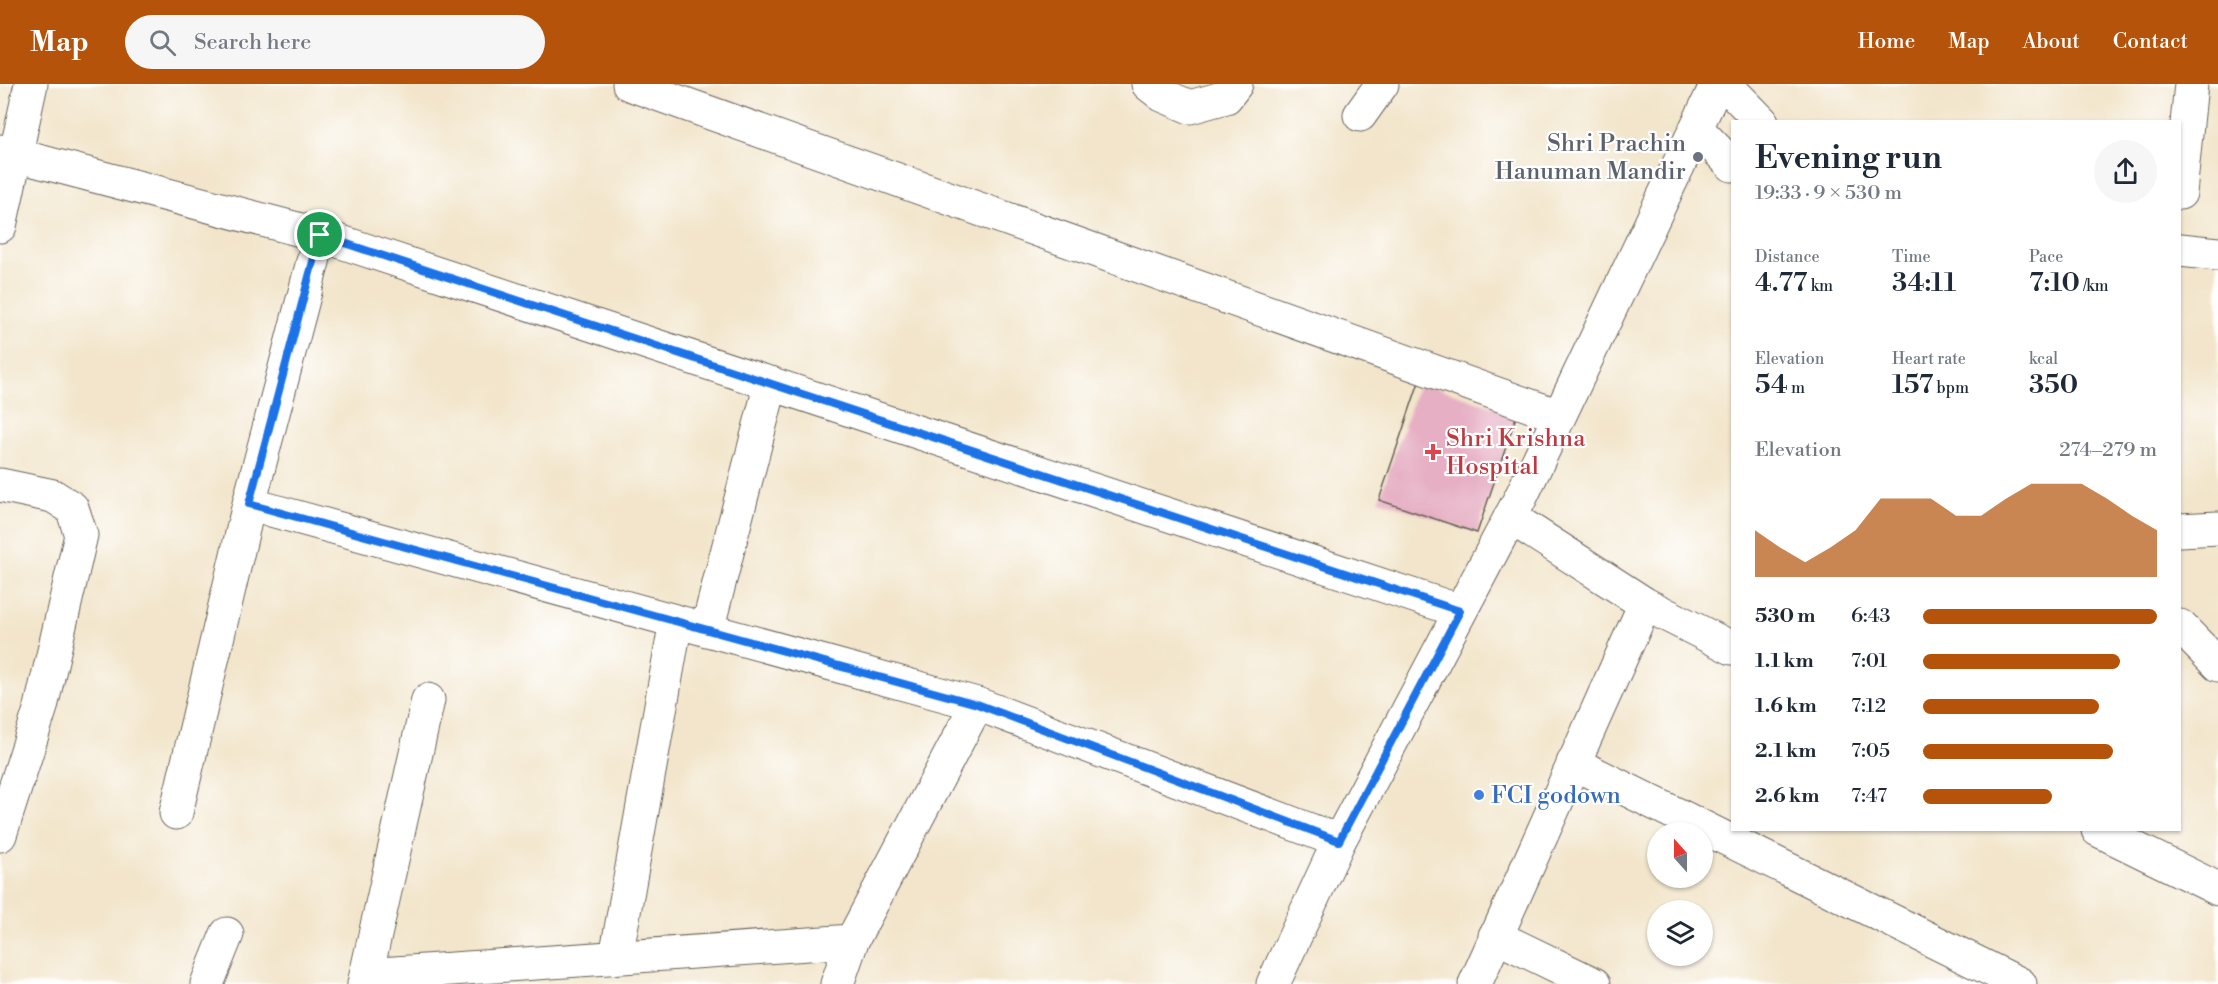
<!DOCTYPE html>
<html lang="en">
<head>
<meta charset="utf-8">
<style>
	body { margin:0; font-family:"Libre Bodoni",serif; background:#f6f6f7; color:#1f2937; height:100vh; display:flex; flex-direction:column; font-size:22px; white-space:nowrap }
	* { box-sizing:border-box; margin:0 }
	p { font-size:20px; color:#747a83 }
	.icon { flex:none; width:33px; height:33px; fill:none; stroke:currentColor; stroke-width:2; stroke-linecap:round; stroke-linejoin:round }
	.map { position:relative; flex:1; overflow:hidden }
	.sheet { position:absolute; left:1731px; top:36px; width:450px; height:711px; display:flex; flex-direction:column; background:#fff; border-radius:0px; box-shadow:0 2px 4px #0004 }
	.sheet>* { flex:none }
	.needle { width:39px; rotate:339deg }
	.buttons { position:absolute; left:1647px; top:738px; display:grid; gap:12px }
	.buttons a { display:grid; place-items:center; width:66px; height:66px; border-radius:50%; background:#fff; box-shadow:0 2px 4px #0004; font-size:30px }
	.pin { position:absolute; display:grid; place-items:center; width:51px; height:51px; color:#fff; margin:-26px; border:3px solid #fff; border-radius:50%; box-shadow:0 2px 6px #0007 }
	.round { display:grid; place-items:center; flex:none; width:63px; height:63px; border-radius:32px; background:#f6f6f7 }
	.head { display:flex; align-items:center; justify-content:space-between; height:102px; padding:0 24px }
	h1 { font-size:33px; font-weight:600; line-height:45px }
	.figures { display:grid; grid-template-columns:repeat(3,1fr); gap:9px; height:102px; padding:6px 24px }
	.figures div { display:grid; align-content:center }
	.figures b { font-size:26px; font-weight:600 }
	.figures small { font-size:16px; font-weight:400 }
	.figures p { font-size:16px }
	.chart { height:168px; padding:12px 24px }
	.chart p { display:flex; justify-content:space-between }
	.chart svg { width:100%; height:108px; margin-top:6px; fill:#b45309; opacity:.7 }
	ul { padding:0 24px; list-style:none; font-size:20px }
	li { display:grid; grid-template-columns:96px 72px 1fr; align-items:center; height:45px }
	li i { height:15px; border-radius:8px; background:#b45309 }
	header { display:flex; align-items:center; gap:36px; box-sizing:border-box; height:84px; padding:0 30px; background:#b45309; color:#fff }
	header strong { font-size:28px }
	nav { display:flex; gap:33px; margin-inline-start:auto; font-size:21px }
	.search { width:420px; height:54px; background:#f6f6f7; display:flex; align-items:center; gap:15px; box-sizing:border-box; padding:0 21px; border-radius:33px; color:#747a83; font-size:22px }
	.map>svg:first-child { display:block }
</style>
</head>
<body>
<header>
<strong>Map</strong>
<div class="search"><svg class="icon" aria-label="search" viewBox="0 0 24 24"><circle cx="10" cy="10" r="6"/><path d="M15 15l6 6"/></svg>Search here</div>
<nav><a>Home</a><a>Map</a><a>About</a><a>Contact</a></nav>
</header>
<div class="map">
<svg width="2218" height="900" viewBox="0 0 2218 900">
	<rect width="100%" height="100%" fill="#fff"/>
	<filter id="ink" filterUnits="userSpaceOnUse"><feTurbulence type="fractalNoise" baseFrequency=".0167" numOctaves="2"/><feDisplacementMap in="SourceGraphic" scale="12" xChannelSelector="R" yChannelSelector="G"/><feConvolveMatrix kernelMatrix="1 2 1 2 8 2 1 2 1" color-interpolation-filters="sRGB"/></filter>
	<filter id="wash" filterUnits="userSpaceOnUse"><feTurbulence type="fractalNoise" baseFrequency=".008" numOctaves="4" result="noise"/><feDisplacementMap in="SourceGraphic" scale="24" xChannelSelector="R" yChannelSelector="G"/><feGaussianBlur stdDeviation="1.35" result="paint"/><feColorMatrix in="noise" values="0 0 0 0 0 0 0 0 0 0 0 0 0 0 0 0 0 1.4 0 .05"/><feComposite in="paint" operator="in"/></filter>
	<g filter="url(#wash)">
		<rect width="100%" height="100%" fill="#f2e5cb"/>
		<g id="blocks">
			<path fill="#e6afc3" d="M1419,298L1517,330L1477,449L1379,416Z"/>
		</g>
	</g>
	<g filter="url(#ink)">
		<use href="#blocks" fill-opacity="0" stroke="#676259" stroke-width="1.5"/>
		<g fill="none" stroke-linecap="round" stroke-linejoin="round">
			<g stroke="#676259" stroke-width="35">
				<path id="minor" d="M629,0L1559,332
					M1148,0L1162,11L1190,23L1226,13L1236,0
					M1725,0L1762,38
					M1360,31L1382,0
					M1696,44L1732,81
					M0,67L320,151L1460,527
					M2180,109L2191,0
					M0,142L31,0
					M2180,166L2218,170
					M0,401L53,412L72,424L81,451L41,623L0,751
					M249,420L977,620L1339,757
					M1510,433L1645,520L1732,564
					M2180,446L2218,444
					M2180,542L2218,581
					M707,546L771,299
					M1573,679L2020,900
					M176,729L249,420L320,151
					M2098,746L2218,805
					M1495,852L1594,900
					M616,873L676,537
					M366,891L852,857
					M207,900L227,850
					M364,900L428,616
					M837,900L852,857L977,620
					M1273,900L1339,757L1521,413L1717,0
					M1475,900L1645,520"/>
			</g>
			<use href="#minor" stroke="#fff" stroke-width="33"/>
		</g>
	</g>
	<g fill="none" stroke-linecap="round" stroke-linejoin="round" filter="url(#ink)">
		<g stroke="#fff" stroke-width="12">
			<path id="route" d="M320,151L1460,527L1339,757L977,620L249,420Z"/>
		</g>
		<use href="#route" stroke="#1a73e8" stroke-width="8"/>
	</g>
	<circle fill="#6b7280" stroke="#fff" stroke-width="2" cx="1698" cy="73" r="6"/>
	<path fill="#e0444e" stroke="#fff" stroke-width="2" d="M1430 359h6v6h6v6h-6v6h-6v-6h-6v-6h6z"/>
	<circle fill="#3f7fe0" stroke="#fff" stroke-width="2" cx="1479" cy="711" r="6"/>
	<g text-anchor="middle" stroke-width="4.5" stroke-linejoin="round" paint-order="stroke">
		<g font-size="24" fill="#5b616d" stroke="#fff" text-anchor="end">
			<text x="1686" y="67">Shri Prachin<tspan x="1686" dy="28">Hanuman Mandir</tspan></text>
		</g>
		<g font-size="24" fill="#be3a42" stroke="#fff" text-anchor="start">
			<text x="1446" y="362">Shri Krishna<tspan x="1446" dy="28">Hospital</tspan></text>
		</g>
		<g font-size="24" fill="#366cbe" stroke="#fff" text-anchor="start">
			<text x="1491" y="719">FCI godown</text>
		</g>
	</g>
</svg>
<div class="buttons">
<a><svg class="needle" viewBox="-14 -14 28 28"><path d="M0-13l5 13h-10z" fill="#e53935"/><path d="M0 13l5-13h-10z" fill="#747a83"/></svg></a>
<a><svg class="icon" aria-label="layers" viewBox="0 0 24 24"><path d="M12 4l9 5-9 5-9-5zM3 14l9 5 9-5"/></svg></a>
</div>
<div class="pin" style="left:320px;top:151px;background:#1e9e55"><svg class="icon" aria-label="arrive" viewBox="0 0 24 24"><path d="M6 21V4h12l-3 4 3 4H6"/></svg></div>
<section class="sheet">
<div class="head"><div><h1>Evening run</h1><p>19:33 · 9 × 530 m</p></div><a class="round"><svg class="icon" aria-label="share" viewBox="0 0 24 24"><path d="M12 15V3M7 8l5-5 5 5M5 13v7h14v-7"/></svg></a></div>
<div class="figures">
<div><p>Distance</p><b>4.77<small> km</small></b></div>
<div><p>Time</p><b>34:11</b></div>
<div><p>Pace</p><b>7:10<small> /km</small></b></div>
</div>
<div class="figures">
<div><p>Elevation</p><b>54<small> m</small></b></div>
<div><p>Heart rate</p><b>157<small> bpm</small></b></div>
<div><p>kcal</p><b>350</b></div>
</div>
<div class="chart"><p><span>Elevation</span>274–279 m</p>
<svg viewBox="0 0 160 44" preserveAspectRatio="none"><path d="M0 44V25L10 32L20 38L30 32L40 25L50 12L60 12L70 12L80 19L90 19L100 12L110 6L120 6L130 6L140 12L150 19L160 25V44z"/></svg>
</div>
<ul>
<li><b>530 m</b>6:43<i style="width:100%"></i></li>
<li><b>1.1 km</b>7:01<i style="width:84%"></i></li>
<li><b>1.6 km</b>7:12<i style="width:75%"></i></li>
<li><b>2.1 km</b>7:05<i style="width:81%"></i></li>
<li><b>2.6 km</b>7:47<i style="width:55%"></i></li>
</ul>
</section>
</div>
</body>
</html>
